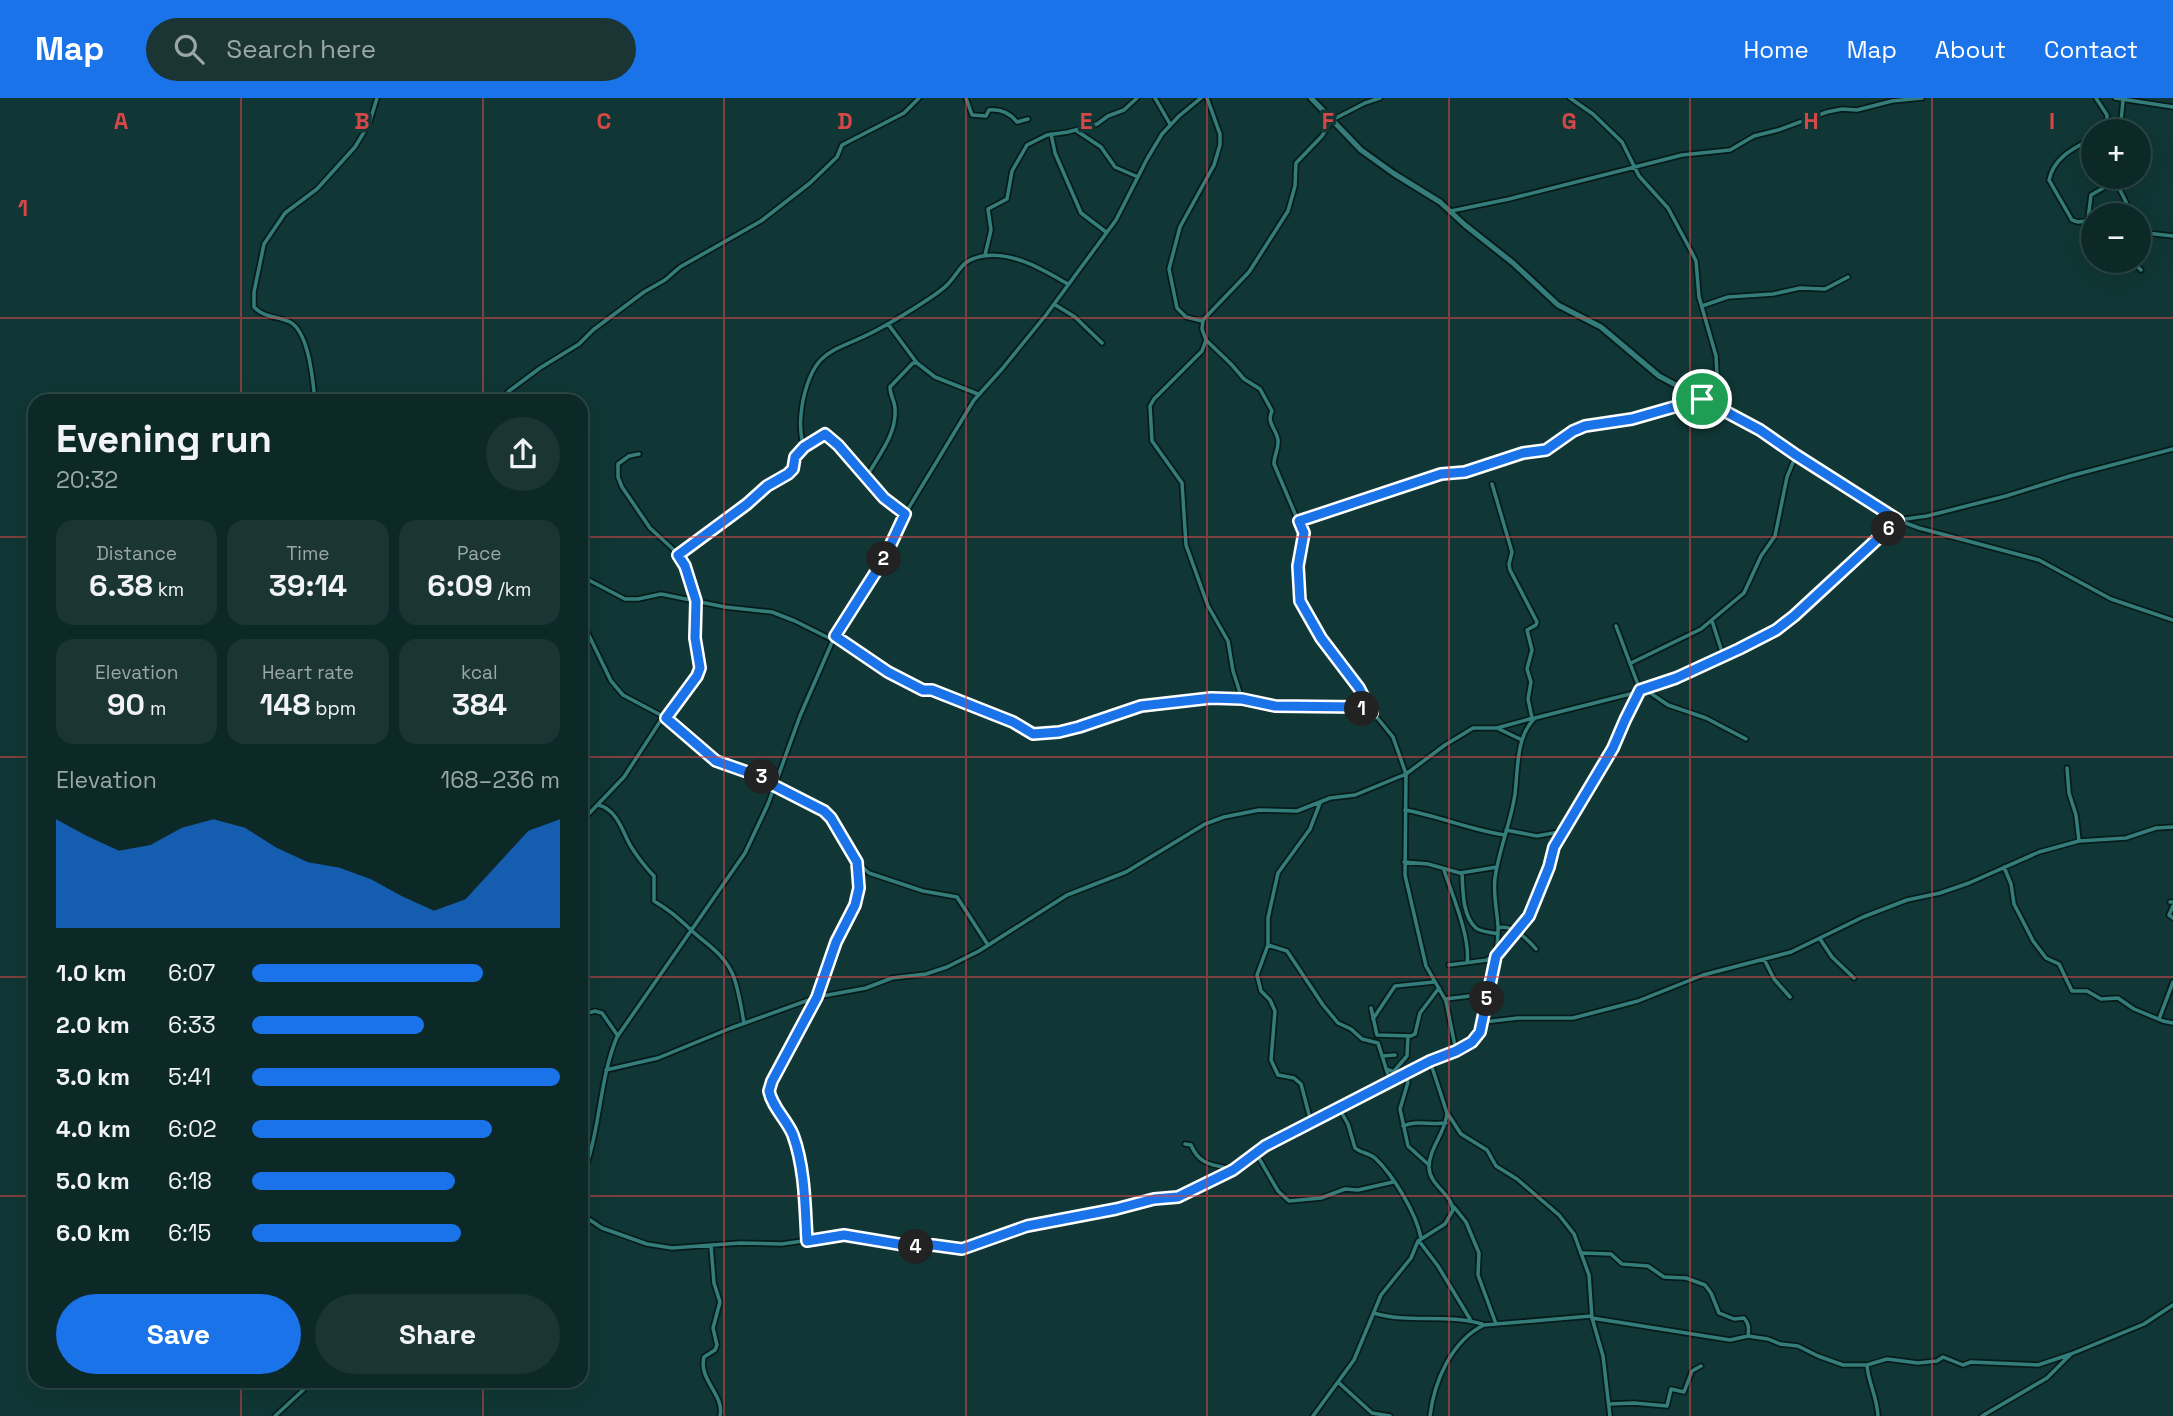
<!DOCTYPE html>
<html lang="en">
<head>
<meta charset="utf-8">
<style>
	body { margin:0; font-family:"Space Grotesk",sans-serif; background:#1a3534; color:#f1f3f6; height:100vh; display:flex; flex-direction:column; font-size:26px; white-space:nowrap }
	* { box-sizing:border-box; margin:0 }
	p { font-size:23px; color:#9aa6a8 }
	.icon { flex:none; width:38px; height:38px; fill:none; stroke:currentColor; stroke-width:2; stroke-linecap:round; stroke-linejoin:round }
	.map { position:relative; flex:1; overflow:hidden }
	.side { position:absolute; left:28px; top:296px; width:560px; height:994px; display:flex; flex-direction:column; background:#0c2928; border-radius:21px; box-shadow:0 7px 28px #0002,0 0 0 2px #2c4545 }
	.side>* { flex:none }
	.tools { position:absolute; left:2081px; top:21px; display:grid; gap:14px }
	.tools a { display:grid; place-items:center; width:70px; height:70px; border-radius:50%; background:#0c2928; box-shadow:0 7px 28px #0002,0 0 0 2px #2c4545; font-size:35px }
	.pin { position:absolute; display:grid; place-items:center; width:60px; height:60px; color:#fff; margin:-30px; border:4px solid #fff; border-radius:50%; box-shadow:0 2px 7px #0007 }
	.km { position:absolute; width:35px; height:35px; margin:-18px; border-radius:50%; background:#222; color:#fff; font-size:19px; line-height:35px; text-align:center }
	.round { display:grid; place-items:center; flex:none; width:74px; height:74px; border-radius:37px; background:#1a3534 }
	.head { display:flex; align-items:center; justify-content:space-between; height:119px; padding:0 28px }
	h1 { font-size:38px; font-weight:800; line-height:52px }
	.metrics { display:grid; grid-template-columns:repeat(3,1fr); gap:10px; height:119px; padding:7px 28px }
	.metrics div { display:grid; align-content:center; border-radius:18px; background:#1a3534; text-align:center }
	.metrics b { font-size:30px; font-weight:800 }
	.metrics small { font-size:19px; font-weight:400 }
	.metrics p { font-size:19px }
	.chart { height:196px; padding:14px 28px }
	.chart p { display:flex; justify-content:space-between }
	.chart svg { width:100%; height:126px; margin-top:7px; fill:#1a73e8; opacity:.7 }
	.action { display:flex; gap:14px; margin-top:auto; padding:14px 28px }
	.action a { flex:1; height:80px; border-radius:42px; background:#1a73e8; color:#fff; font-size:28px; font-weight:800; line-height:80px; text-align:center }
	.action a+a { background:#1a3534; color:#f1f3f6 }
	ul { padding:0 28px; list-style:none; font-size:23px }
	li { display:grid; grid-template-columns:112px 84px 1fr; align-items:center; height:52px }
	li i { height:18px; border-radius:9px; background:#1a73e8 }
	header { display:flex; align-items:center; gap:42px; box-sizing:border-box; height:98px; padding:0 35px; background:#1a73e8; color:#fff }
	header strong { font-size:33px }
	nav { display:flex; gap:38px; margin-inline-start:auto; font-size:24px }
	.search { width:490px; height:63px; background:#1a3534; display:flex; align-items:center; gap:18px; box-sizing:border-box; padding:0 24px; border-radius:38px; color:#9aa6a8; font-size:26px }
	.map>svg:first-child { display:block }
</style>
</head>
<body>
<header>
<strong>Map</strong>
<div class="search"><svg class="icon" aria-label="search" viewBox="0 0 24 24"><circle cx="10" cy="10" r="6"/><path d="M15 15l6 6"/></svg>Search here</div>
<nav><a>Home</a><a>Map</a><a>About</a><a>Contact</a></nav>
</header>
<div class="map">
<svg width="2173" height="1318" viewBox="0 0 2173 1318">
	<rect width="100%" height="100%" fill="#103735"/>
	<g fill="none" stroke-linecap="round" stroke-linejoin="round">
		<g stroke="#051c1b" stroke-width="7">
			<path id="street" d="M966,0L972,17L986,18L989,12C1000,11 1010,15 1017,24L1028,21
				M1155,0L1170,26
				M1570,0L1593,16L1622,44L1639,78L1668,110L1691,153L1696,163L1699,199L1716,258L1717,277L1713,307
				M2096,0L2107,17V25
				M2115,0L2173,9
				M1077,33L1101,49L1115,69L1138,79
				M2099,33L2107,25L2121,23L2123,3
				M1051,36L1055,55L1081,115L1106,134
				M2093,40C2074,50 2054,59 2049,82L2072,122L2078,124L2093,122
				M1451,113L1509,101L1682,57L1730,52L1754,38L1778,32L1827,14L1842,11L1857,12L1892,3L1922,0
				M2088,121L2091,97L2105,89L2118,88L2126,104L2129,117
				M2138,134L2173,138
				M985,157L991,132L988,111L1007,101L1012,73L1027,47L1047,37L1068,34L1097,26L1108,18L1124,12L1137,0
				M2132,163L2141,172
				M1054,206L1075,219L1102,245
				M1702,208L1728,199L1773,196L1800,190L1825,191L1848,179
				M1202,223L1186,219L1177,210L1169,171L1180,129L1214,67L1220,47V36L1207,0
				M888,226L917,265
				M1206,242L1231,266L1244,281L1260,291L1272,313C1266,325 1276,330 1278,342C1279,351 1274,357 1274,366L1296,418L1304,431L1298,468L1300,503L1321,540L1346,571L1371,613
				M315,303C313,283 309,234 290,224C277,218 264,220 254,209V194L264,146L285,115L317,91L355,49L369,26L377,0
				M501,303L509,293L540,270L579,246L593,232L644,194L665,182L680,169L761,123L810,85L837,59L842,47L904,15L919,0
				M804,350C799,332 800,320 803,302C815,249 833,255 875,233C894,223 912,212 930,200C936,196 942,192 947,187C961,173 960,162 983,158C1013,153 1043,172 1068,186
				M639,356L629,358L618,366V379L622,389L650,430L674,452L685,468L696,503L695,540L699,573L666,620
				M866,380C877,359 897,337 895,311C895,303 890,298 890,289L913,265H917L935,279L978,296
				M1492,386L1512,454L1509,466L1510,472L1537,524L1536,527L1527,532L1532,552L1527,571L1531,584L1528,601L1532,620
				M1299,423L1441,376L1465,374L1523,355L1546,352L1573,333L1585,328L1632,321L1702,301
				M1900,423L1919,430L2039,462L2111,501L2173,522
				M679,457L747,406L767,388L788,376L793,371L795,359L804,350L825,336L838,347L885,400L905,416
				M581,478L625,501H638L661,496L725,509L772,514L795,523L833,542
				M581,521L611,583L623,597L672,623L716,663L767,681L775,688L824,713L831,720L857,764L859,790L855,807L836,844L817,899L772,983L769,993C773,1009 787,1022 793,1037C805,1070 805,1108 807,1143
				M1712,523L1723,557
				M835,538L888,574L923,592H932L1013,624L1033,636L1059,634L1149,607H1168L1211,600L1242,601L1275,608L1357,609L1375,617L1393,639L1406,676L1405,777L1426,868L1446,903L1456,953
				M1631,565L1701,531L1744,495L1761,458L1775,438L1787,379L1796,357
				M1646,592L1668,607L1706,620L1746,641
				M1242,601L1233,573L1228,543L1208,508L1186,447L1182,385L1152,343L1150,308L1154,301L1202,253L1206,242L1202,231L1203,222L1249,174L1288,113L1295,88L1296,65L1322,38L1332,22L1365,5L1380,0
				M1499,631L1522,642
				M2067,670L2069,695L2076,717L2079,743
				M598,707C614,710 621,728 627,741C632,752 645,769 654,778V803C669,812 676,818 689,830C705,846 723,854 733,877C739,892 741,909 744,925
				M1405,712C1439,718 1471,732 1505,737
				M581,724L624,679L663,619
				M1506,732L1537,738L1565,733
				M1404,764L1428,766L1460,775L1497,769
				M859,766L869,775L923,793L957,799L988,847
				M2004,769L2011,786L2014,806L2033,843L2046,860L2059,866L2072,893H2087L2101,901L2118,900L2134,911L2163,923L2173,925
				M1444,772C1452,796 1471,841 1467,865
				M1462,775C1463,791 1462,818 1476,830C1481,834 1491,834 1498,836
				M2170,804H2173
				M2173,808L2169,817L2173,820
				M1498,830C1511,826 1527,840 1536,851
				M1820,841L1832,859L1854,880
				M1268,847L1287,853L1323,907L1338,925L1351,931L1362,941L1378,945
				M1497,857L1529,818L1549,769L1554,749L1606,664L1640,592L1616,528
				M1764,861L1774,881L1790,899
				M1449,867L1487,862L1495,856
				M1445,901L1487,896
				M1371,910L1377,937
				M581,917L595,913L602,915L618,938
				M1373,921L1395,888L1434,884
				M2159,921L2173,884
				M1484,924L1518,920H1573L1638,903L1703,877L1791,854L1863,819L1907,802L1940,795L1969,785L2039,754L2079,743L2126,740L2156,730L2173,729
				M1377,937L1411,938L1415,936L1420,915L1439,890
				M1378,945L1390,983
				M1382,958L1395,957
				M1386,971L1403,977
				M606,972L658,960L731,930L817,899L866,890L892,880L926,876L947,869L979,853L1067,797L1126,774L1205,726L1224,719L1259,712L1297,713L1330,700L1355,697L1406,676L1445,647L1473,630H1497L1533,620
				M1394,973L1407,958L1408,938
				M1405,977L1408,984L1400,1011L1408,1048L1429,1067
				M1339,1010L1348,1026L1355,1050C1361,1055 1369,1055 1375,1060C1394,1078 1416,1115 1421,1140
				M1448,1016L1461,1036L1487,1052L1496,1068L1517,1081L1559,1117L1574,1136L1589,1177L1592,1220L1603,1258L1610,1318
				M1311,1024L1301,986L1294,980L1278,977L1271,962L1275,913L1270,902L1261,893L1257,877L1268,847V820L1278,775L1310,731L1320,705
				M1403,1028C1417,1022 1430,1027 1446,1025
				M1185,1046L1191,1047C1199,1067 1213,1067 1232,1071
				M1256,1055L1278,1093L1289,1103L1321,1100L1345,1091L1358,1092L1393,1084
				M581,1081C601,1036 598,984 617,939L745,755L768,706L800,618L833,542L876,474L905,416L974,302L1002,271L1046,217L1116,122L1147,61L1162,36L1179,18L1201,0
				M1454,1109L1466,1124L1479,1155L1478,1177L1496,1226
				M581,1116L602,1130L647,1146L672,1150L740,1145L782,1146L844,1137L916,1149L933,1147L969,1150L1027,1128L1183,1097L1233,1071L1265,1048L1430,963C1446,957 1466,952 1477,938C1486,928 1499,844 1498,828C1497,812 1493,797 1495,780C1499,751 1511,724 1515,696C1518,671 1516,638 1535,620L1646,592L1697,571L1762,540L1794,518L1898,422L1927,418L2006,398L2070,378L2173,351
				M1419,1143L1438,1168L1470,1221
				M711,1148L714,1185L720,1204L713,1230L717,1247L715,1252L704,1259C698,1282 725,1297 720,1318
				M1583,1155L1611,1156L1622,1166L1648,1168L1664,1179L1686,1180L1705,1187L1711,1195L1719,1215L1734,1221L1744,1220C1749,1226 1749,1230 1748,1238
				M1374,1215C1409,1226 1446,1215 1482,1226
				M1592,1220L1730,1242L1748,1238L1768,1241L1780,1246L1798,1248L1818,1258L1843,1267H1867L1887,1261L1918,1265L1937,1263L1943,1259L1963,1267L1971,1264L2038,1267L2071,1256
				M1867,1267C1868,1284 1877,1298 1878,1318
				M1338,1284L1372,1315L1390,1318
				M1609,1306L1634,1305L1667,1308L1671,1291L1684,1294L1692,1273L1701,1268
				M275,1318L313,1283
				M1313,1318L1354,1262L1381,1197L1411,1160L1418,1143L1445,1126L1453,1112C1452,1096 1429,1087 1429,1069C1429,1050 1446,1034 1447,1015L1430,963
				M1430,1318C1434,1284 1451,1243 1484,1227L1591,1218
				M1982,1318L2047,1280L2071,1256L2144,1226L2173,1207"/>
		</g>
		<g stroke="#051c1b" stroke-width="9">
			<path id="secondary" d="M1311,0L1361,52L1393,75L1440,104L1465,127L1513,165L1558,207L1601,229L1659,278L1760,332L1796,357L1898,422"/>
		</g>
		<use href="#street" stroke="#347d7a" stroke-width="3.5"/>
		<use href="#secondary" stroke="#347d7a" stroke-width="5"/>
	</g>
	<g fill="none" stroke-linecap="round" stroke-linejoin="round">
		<g stroke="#fff" stroke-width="14">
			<path id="route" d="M1702,301L1760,332L1796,357L1898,422L1794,518L1776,532L1739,551L1676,580L1640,592L1625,622L1613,650L1554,749L1549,769L1529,818L1496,858L1480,934L1472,944L1456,953L1430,963L1265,1048L1233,1072L1178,1099L1154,1101L1116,1111L1027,1128L962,1151L933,1147L916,1149L844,1137L807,1143C805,1108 805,1070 793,1037C787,1022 772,1009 769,993L772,983L817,899L836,844L855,807L859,790L857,764L831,720L824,713L775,688L767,681L716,663L666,620L697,578L700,570L695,540L696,503L685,468L678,457L747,406L767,388L788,376L793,371L795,359L804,349L825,336L838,347L884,400L905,416L884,461L835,538L888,574L923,592H932L1013,624L1033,636L1059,634L1079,629L1141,608L1211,600L1242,601L1275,608L1357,609L1372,615L1359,590L1321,540L1300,503L1298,468L1304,435L1299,423L1441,376L1465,374L1523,355L1546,352L1573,333L1585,328L1632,321Z"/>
		</g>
		<use href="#route" stroke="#1a73e8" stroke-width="9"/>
	</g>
	<path fill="none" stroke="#d64848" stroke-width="2" stroke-opacity="0.55" d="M241,0V303M483,0V303M724,0V1318M966,0V1318M1207,0V1318M1449,0V1318M1690,0V1318M1932,0V1318M0,220H2173M0,439H35M581,439H2173M0,659H35M581,659H2173M0,879H35M581,879H2173M0,1098H35M581,1098H2173M241,1283V1318M483,1283V1318"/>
	<g font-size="23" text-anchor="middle" font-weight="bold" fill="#d64848" stroke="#103735" stroke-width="7" stroke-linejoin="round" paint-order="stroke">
		<text x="121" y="31">A</text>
		<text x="362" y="31">B</text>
		<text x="604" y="31">C</text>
		<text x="845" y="31">D</text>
		<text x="1086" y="31">E</text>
		<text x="1328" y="31">F</text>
		<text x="1569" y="31">G</text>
		<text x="1811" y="31">H</text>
		<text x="2052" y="31">I</text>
		<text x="23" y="118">1</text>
	</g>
</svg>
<div class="tools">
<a>+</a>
<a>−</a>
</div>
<div class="pin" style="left:1702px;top:301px;background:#1e9e55"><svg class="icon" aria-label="arrive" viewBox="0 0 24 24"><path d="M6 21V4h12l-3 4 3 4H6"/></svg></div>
<b class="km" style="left:1362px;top:611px">1</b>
<b class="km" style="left:884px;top:461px">2</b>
<b class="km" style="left:762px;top:679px">3</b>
<b class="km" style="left:916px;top:1149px">4</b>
<b class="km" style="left:1487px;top:901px">5</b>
<b class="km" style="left:1889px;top:431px">6</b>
<section class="side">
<div class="head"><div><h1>Evening run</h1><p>20:32</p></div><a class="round"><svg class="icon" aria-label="share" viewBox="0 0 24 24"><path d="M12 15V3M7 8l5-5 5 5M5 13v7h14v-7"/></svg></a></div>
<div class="metrics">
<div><p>Distance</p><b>6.38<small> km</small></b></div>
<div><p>Time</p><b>39:14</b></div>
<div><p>Pace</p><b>6:09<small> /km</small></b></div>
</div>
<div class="metrics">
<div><p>Elevation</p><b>90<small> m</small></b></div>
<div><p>Heart rate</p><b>148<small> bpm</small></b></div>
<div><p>kcal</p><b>384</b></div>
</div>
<div class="chart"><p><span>Elevation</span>168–236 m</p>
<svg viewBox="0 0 160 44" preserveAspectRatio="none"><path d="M0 44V6L10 12L20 17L30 15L40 9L50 6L60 9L70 16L80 21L90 23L100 27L110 33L120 38L130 34L140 22L150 10L160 6V44z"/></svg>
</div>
<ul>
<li><b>1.0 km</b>6:07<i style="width:75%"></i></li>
<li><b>2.0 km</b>6:33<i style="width:56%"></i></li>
<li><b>3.0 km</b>5:41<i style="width:100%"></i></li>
<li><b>4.0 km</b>6:02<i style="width:78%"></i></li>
<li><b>5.0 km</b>6:18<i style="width:66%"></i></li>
<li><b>6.0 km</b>6:15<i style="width:68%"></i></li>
</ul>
<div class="action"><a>Save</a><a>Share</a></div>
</section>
</div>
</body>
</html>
